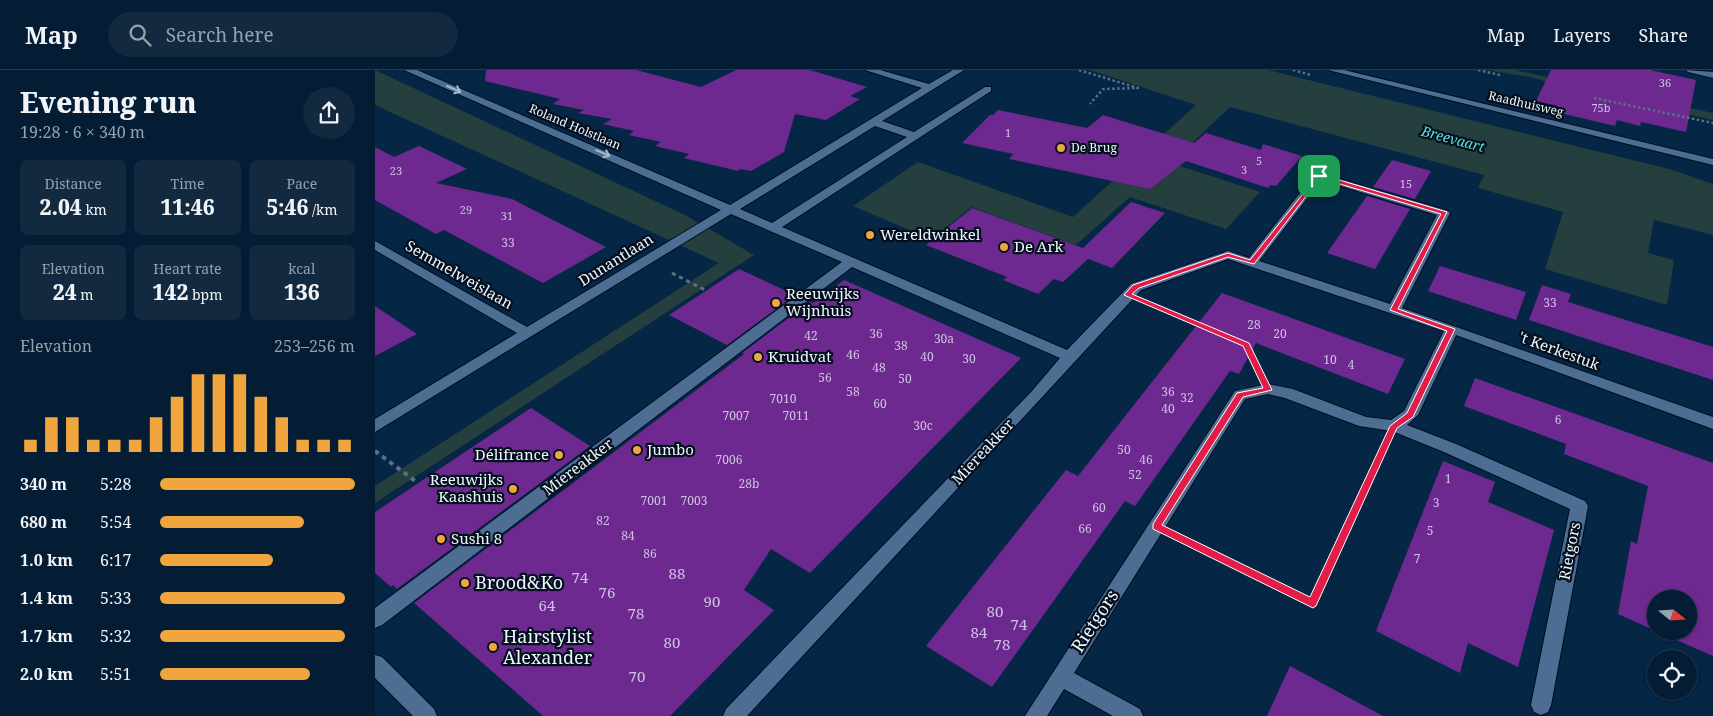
<!DOCTYPE html>
<html lang="en">
<head>
<meta charset="utf-8">
<style>
	body { margin:0; font-family:"Noto Serif",serif; background:#122940; color:#f1f3f6; height:100vh; display:flex; flex-direction:column; font-size:19px; white-space:nowrap }
	* { box-sizing:border-box; margin:0 }
	p { font-size:16px; color:#97a1ac }
	.icon { flex:none; width:28px; height:28px; fill:none; stroke:currentColor; stroke-width:2; stroke-linecap:round; stroke-linejoin:round }
	.map { position:relative; flex:1; overflow:hidden }
	.drawer { display:flex; flex-direction:column; background:#041c34; width:375px }
	.drawer>* { flex:none }
	.needle { width:32px; rotate:108deg }
	.controls { position:absolute; left:1272px; top:520px; display:grid; gap:10px }
	.controls a { display:grid; place-items:center; width:50px; height:50px; border-radius:50%; background:#041c34; box-shadow:0 1px 4px #0004,0 0 0 1px #253a4f; font-size:25px }
	.pin { position:absolute; display:grid; place-items:center; width:42px; height:42px; color:#fff; margin:-21px; border-radius:10px; box-shadow:0 2px 8px #0006 }
	.round { display:grid; place-items:center; flex:none; width:52px; height:52px; border-radius:26px; background:#122940 }
	.summary { display:flex; align-items:center; justify-content:space-between; height:85px; padding:0 20px }
	h1 { font-size:28px; font-weight:800; line-height:38px }
	.figures { display:grid; grid-template-columns:repeat(3,1fr); gap:8px; height:85px; padding:5px 20px }
	.figures div { display:grid; align-content:center; border-radius:8px; background:#122940; text-align:center }
	.figures b { font-size:21px; font-weight:800 }
	.figures small { font-size:14px; font-weight:400 }
	.figures p { font-size:14px }
	.chart { height:140px; padding:10px 20px }
	.chart p { display:flex; justify-content:space-between }
	.chart svg { width:100%; height:90px; margin-top:5px; stroke:#f0a63e; stroke-width:6 }
	ul { padding:0 20px; list-style:none; font-size:16px }
	li { display:grid; grid-template-columns:80px 60px 1fr; align-items:center; height:38px }
	li i { height:12px; border-radius:6px; background:#f0a63e }
	header { display:flex; align-items:center; gap:30px; box-sizing:border-box; height:70px; padding:0 25px; background:#041c34; border-bottom:1px solid #253a4f }
	header strong { font-size:24px }
	nav { display:flex; gap:28px; margin-inline-start:auto; font-size:18px }
	.search { width:350px; height:45px; background:#122940; display:flex; align-items:center; gap:12px; box-sizing:border-box; padding:0 18px; border-radius:28px; color:#97a1ac; font-size:19px }
	main { display:flex; flex:1; min-height:0 }
	.map>svg:first-child { display:block }
</style>
</head>
<body>
<header>
<strong>Map</strong>
<div class="search"><svg class="icon" aria-label="search" viewBox="0 0 24 24"><circle cx="10" cy="10" r="6"/><path d="M15 15l6 6"/></svg>Search here</div>
<nav><a>Map</a><a>Layers</a><a>Share</a></nav>
</header>
<main>
<section class="drawer">
<div class="summary"><div><h1>Evening run</h1><p>19:28 · 6 × 340 m</p></div><a class="round"><svg class="icon" aria-label="share" viewBox="0 0 24 24"><path d="M12 15V3M7 8l5-5 5 5M5 13v7h14v-7"/></svg></a></div>
<div class="figures">
<div><p>Distance</p><b>2.04<small> km</small></b></div>
<div><p>Time</p><b>11:46</b></div>
<div><p>Pace</p><b>5:46<small> /km</small></b></div>
</div>
<div class="figures">
<div><p>Elevation</p><b>24<small> m</small></b></div>
<div><p>Heart rate</p><b>142<small> bpm</small></b></div>
<div><p>kcal</p><b>136</b></div>
</div>
<div class="chart"><p><span>Elevation</span>253–256 m</p>
<svg viewBox="0 0 160 44" preserveAspectRatio="none"><path d="M5 44V38M15 44V27M25 44V27M35 44V38M45 44V38M55 44V38M65 44V27M75 44V17M85 44V6M95 44V6M105 44V6M115 44V17M125 44V27M135 44V38M145 44V38M155 44V38"/></svg>
</div>
<ul>
<li><b>340 m</b>5:28<i style="width:100%"></i></li>
<li><b>680 m</b>5:54<i style="width:74%"></i></li>
<li><b>1.0 km</b>6:17<i style="width:58%"></i></li>
<li><b>1.4 km</b>5:33<i style="width:95%"></i></li>
<li><b>1.7 km</b>5:32<i style="width:95%"></i></li>
<li><b>2.0 km</b>5:51<i style="width:77%"></i></li>
</ul>
</section>
<div class="map">
<svg width="1338" height="646" viewBox="0 0 1338 646">
	<rect width="100%" height="100%" fill="#062645"/>
	<path fill="#243f3d" d="M0,0L310,145L379,185L0,433V416L344,193L0,35Z
		M715,0H893L1294,99L1338,114V165L1279,150L1273,183L1299,190L1292,235L1170,199L1188,142L1103,118L1109,105L855,37L796,93L885,122L851,159L755,127L701,175L596,137L562,165L550,161L544,164L478,136L543,92L698,147L821,35Z
		M1116,0H1140L1338,43V50L1173,13C1155,4 1135,6 1116,0Z"/>
	<path fill="#6d2990" d="M111,0H261L326,17L361,0H435L492,17L475,26L485,29L451,50L420,44L409,82L376,101L365,99L363,101L309,88L314,84L280,76L286,72L254,65L259,61L228,54L237,49L203,43L209,40L178,34L185,29L110,11Z
		M1176,0H1275L1321,10L1311,62L1266,52L1265,56L1242,50L1240,56L1181,42L1183,36L1161,31Z
		M623,40L712,58L728,45L819,73L831,63L886,80L888,74L927,86L901,116L896,115L893,118L811,91L775,119L634,89L638,84L587,73L615,45H618Z
		M44,76L92,99L61,113L137,129L231,177L168,213L69,160L61,164L0,130V77L19,87Z
		M1017,90L1056,101L1040,129L998,117Z
		M992,126L1035,139L1000,199L952,183Z
		M756,132L790,143L737,198L713,189L688,212L679,209L663,224L628,210L632,207L551,175L597,138L708,178Z
		M1065,196L1151,222L1141,250L1053,221Z
		M364,199L420,225L352,275L294,245Z
		M469,210L646,288L435,503L396,479L369,520L399,540L295,646H168L39,533L369,284L367,283L435,232L438,233Z
		M1167,215L1196,224L1193,232L1338,277V310L1154,250Z
		M847,223L1030,289L1013,324L881,273L864,304L855,301L760,436L750,431L617,617L551,576L691,400L703,406Z
		M0,236L42,264L0,286Z
		M1100,308L1338,393V586L1281,561H1314V529H1281V561L1243,544L1256,471L1262,474L1273,416L1189,384L1191,374L1089,336Z
		M156,338L215,376L22,519L18,515L16,517L0,503V442Z
		M1068,391L1120,412L1113,432L1179,460L1143,597L1093,573L1085,603L1001,561Z
		M915,596L1008,646H892Z"/>
	<g fill="none" stroke-linecap="round" stroke-linejoin="round">
		<g stroke="#000e25" stroke-width="2">
			<path id="minor" d="M29,0H42L355,135L547,18L490,0H505L554,14L578,0H589L507,51L539,62L610,17H616V21L407,157L692,280L756,214L853,181L874,188L940,104L944,103L1073,141L1075,143L1027,238L1338,347V359L1081,265L1043,345L1032,355L1081,374L1210,431L1213,436L1176,635L1173,642L1166,645L1159,642L1156,635L1195,439L1069,382L1017,361L984,356L910,328L893,324L870,329L699,603L765,639L768,646H738L689,619L672,646H650L860,321L893,314L918,319L991,347L1016,350L1029,341L1069,261L853,189L766,220L372,646H348L351,639L657,321L685,288L477,197L7,555L0,558V538L467,192L356,144L0,362V349L142,263L0,180V171L152,257L346,140ZM500,56L532,67L397,153L365,139ZM946,110L1062,145L1015,234L884,191Z
				M953,0H969L1338,89V95Z
				M1311,0L1338,2V8L1313,2Z
				M0,585L7,587L59,639L62,646H38L0,608Z"/>
		</g>
		<path stroke="#597087" stroke-width="2.5" stroke-dasharray="2.5 2.5" stroke-linecap="butt" d="M704,0L763,18L728,19L715,34
			M918,0L936,5
			M1103,0L1125,5
			M1219,28L1338,53"/>
		<path stroke="#597087" stroke-width="3" stroke-dasharray="4 4" stroke-linecap="butt" d="M297,203L332,221
			M780,236L871,274L882,296"/>
		<path stroke="#597087" stroke-width="4" stroke-dasharray="4.5 4.5" stroke-linecap="butt" d="M0,381L43,413
			M806,469L938,533L1008,379"/>
		<use href="#minor" fill="#4d6e92" fill-rule="evenodd"/>
	</g>
	<defs><path id="oneway-shaft" d="M-6 0H5M1.5-3L5.5 0L1.5 3" fill="none" stroke-width="1.6" stroke-linecap="round" stroke-linejoin="round" transform="scale(1.25)"/></defs>
	<g stroke="#a6b9cd">
		<use href="#oneway-shaft" transform="translate(79 19) rotate(23)"/>
		<use href="#oneway-shaft" transform="translate(228 83) rotate(23)"/>
	</g>
	<path fill="#e11d48" stroke="#fff" fill-rule="evenodd" d="M944,104L1072,142L1023,239L1080,259L1038,347L1022,358L941,536L938,538L778,459V454L862,323L888,318L868,276L749,225L758,215L853,183L875,190ZM945,108L1066,144L1015,240L1072,261L1032,343L1015,356L935,527L787,455L868,327L897,320L874,273L757,224L764,218L853,187L879,194Z"/>
	<g fill="#f0a63e" stroke="#040f1d" stroke-width="2">
		<circle cx="686" cy="78" r="5"/>
		<circle cx="495" cy="165" r="5"/>
		<circle cx="629" cy="177" r="5"/>
		<circle cx="401" cy="233" r="5"/>
		<circle cx="383" cy="287" r="5"/>
		<circle cx="262" cy="380" r="5"/>
		<circle cx="184" cy="385" r="5"/>
		<circle cx="138" cy="419" r="5"/>
		<circle cx="66" cy="469" r="5"/>
		<circle cx="90" cy="513" r="5"/>
		<circle cx="118" cy="577" r="5"/>
	</g>
	<g text-anchor="middle" stroke-width="4.5" stroke-linejoin="round" paint-order="stroke">
		<g font-size="11" fill="#cec3e2">
			<text x="1290" y="17">36</text>
			<text x="1226" y="42">75b</text>
			<text x="633" y="67">1</text>
			<text x="884" y="95">5</text>
			<text x="869" y="104">3</text>
			<text x="21" y="105">23</text>
			<text x="1031" y="118">15</text>
			<text x="91" y="144">29</text>
			<text x="132" y="150">31</text>
		</g>
		<g font-size="12" fill="#eef6fe" stroke="#040f1d">
			<text transform="translate(1151 34) rotate(13)" y="4">Raadhuisweg</text>
			<text transform="translate(200 57) rotate(23)" y="4">Roland Holstlaan</text>
		</g>
		<g font-size="12" fill="#eef6fe" stroke="#040f1d" text-anchor="start">
			<text x="696" y="82">De Brug</text>
		</g>
		<g font-size="12" fill="#cec3e2">
			<text x="133" y="177">33</text>
			<text x="1175" y="237">33</text>
			<text x="879" y="259">28</text>
			<text x="501" y="268">36</text>
			<text x="905" y="268">20</text>
			<text x="436" y="270">42</text>
			<text x="569" y="273">30a</text>
			<text x="526" y="280">38</text>
			<text x="478" y="289">46</text>
			<text x="552" y="291">40</text>
			<text x="594" y="293">30</text>
			<text x="955" y="294">10</text>
			<text x="976" y="299">4</text>
			<text x="504" y="302">48</text>
			<text x="450" y="312">56</text>
			<text x="530" y="313">50</text>
			<text x="478" y="326">58</text>
			<text x="793" y="326">36</text>
			<text x="812" y="332">32</text>
			<text x="408" y="333">7010</text>
			<text x="505" y="338">60</text>
			<text x="793" y="343">40</text>
			<text x="361" y="350">7007</text>
			<text x="421" y="350">7011</text>
			<text x="1183" y="354">6</text>
			<text x="548" y="360">30c</text>
			<text x="749" y="384">50</text>
			<text x="354" y="394">7006</text>
			<text x="771" y="394">46</text>
			<text x="760" y="409">52</text>
			<text x="1073" y="413">1</text>
			<text x="374" y="418">28b</text>
			<text x="279" y="435">7001</text>
			<text x="319" y="435">7003</text>
			<text x="1061" y="437">3</text>
			<text x="724" y="442">60</text>
			<text x="228" y="455">82</text>
			<text x="710" y="463">66</text>
			<text x="1055" y="465">5</text>
			<text x="253" y="470">84</text>
			<text x="275" y="488">86</text>
			<text x="1042" y="493">7</text>
		</g>
		<g font-size="14" font-style="italic" fill="#57e0db" stroke="#040f1d">
			<text transform="translate(1078 69) rotate(15)" y="5">Breevaart</text>
		</g>
		<g font-size="15" fill="#eef6fe" stroke="#040f1d" text-anchor="start">
			<text x="505" y="170">Wereldwinkel</text>
			<text x="639" y="182">De Ark</text>
			<text x="411" y="229">Reeuwijks<tspan x="411" dy="17">Wijnhuis</tspan></text>
			<text x="393" y="292">Kruidvat</text>
			<text x="272" y="385">Jumbo</text>
			<text x="174" y="390" text-anchor="end">Délifrance</text>
			<text x="128" y="415" text-anchor="end">Reeuwijks<tspan x="128" dy="17">Kaashuis</tspan></text>
			<text x="76" y="474">Sushi 8</text>
		</g>
		<g font-size="15" fill="#eef6fe" stroke="#040f1d">
			<text transform="translate(241 190) rotate(-32)" y="5">Dunantlaan</text>
			<text transform="translate(84 205) rotate(30)" y="5">Semmelweislaan</text>
			<text transform="translate(1184 281) rotate(20)" y="5">'t Kerkestuk</text>
			<text transform="translate(608 382) rotate(-47)" y="5">Miereakker</text>
			<text transform="translate(203 397) rotate(-37)" y="5">Miereakker</text>
			<text transform="translate(1195 481) rotate(-79)" y="5">Rietgors</text>
		</g>
		<g font-size="15" fill="#cec3e2">
			<text x="302" y="509">88</text>
			<text x="205" y="513">74</text>
			<text x="232" y="528">76</text>
			<text x="337" y="537">90</text>
			<text x="172" y="541">64</text>
			<text x="620" y="547">80</text>
			<text x="261" y="549">78</text>
			<text x="644" y="560">74</text>
			<text x="604" y="568">84</text>
			<text x="297" y="578">80</text>
			<text x="627" y="580">78</text>
			<text x="262" y="612">70</text>
		</g>
		<g font-size="18" fill="#eef6fe" stroke="#040f1d" text-anchor="start">
			<text x="100" y="519">Brood&amp;Ko</text>
			<text x="128" y="573">Hairstylist<tspan x="128" dy="21">Alexander</tspan></text>
		</g>
		<g font-size="18" fill="#eef6fe" stroke="#040f1d">
			<text transform="translate(720 551) rotate(-57)" y="6">Rietgors</text>
		</g>
	</g>
</svg>
<div class="controls">
<a><svg class="needle" viewBox="-14 -14 28 28"><path d="M0-13l5 13h-10z" fill="#e53935"/><path d="M0 13l5-13h-10z" fill="#97a1ac"/></svg></a>
<a><svg class="icon" aria-label="locate" viewBox="0 0 24 24"><circle cx="12" cy="12" r="6"/><path d="M12 2v4M12 18v4M2 12h4M18 12h4"/></svg></a>
</div>
<div class="pin" style="left:944px;top:106px;background:#1e9e55"><svg class="icon" aria-label="arrive" viewBox="0 0 24 24"><path d="M6 21V4h12l-3 4 3 4H6"/></svg></div>
</div>
</main>
</body>
</html>
